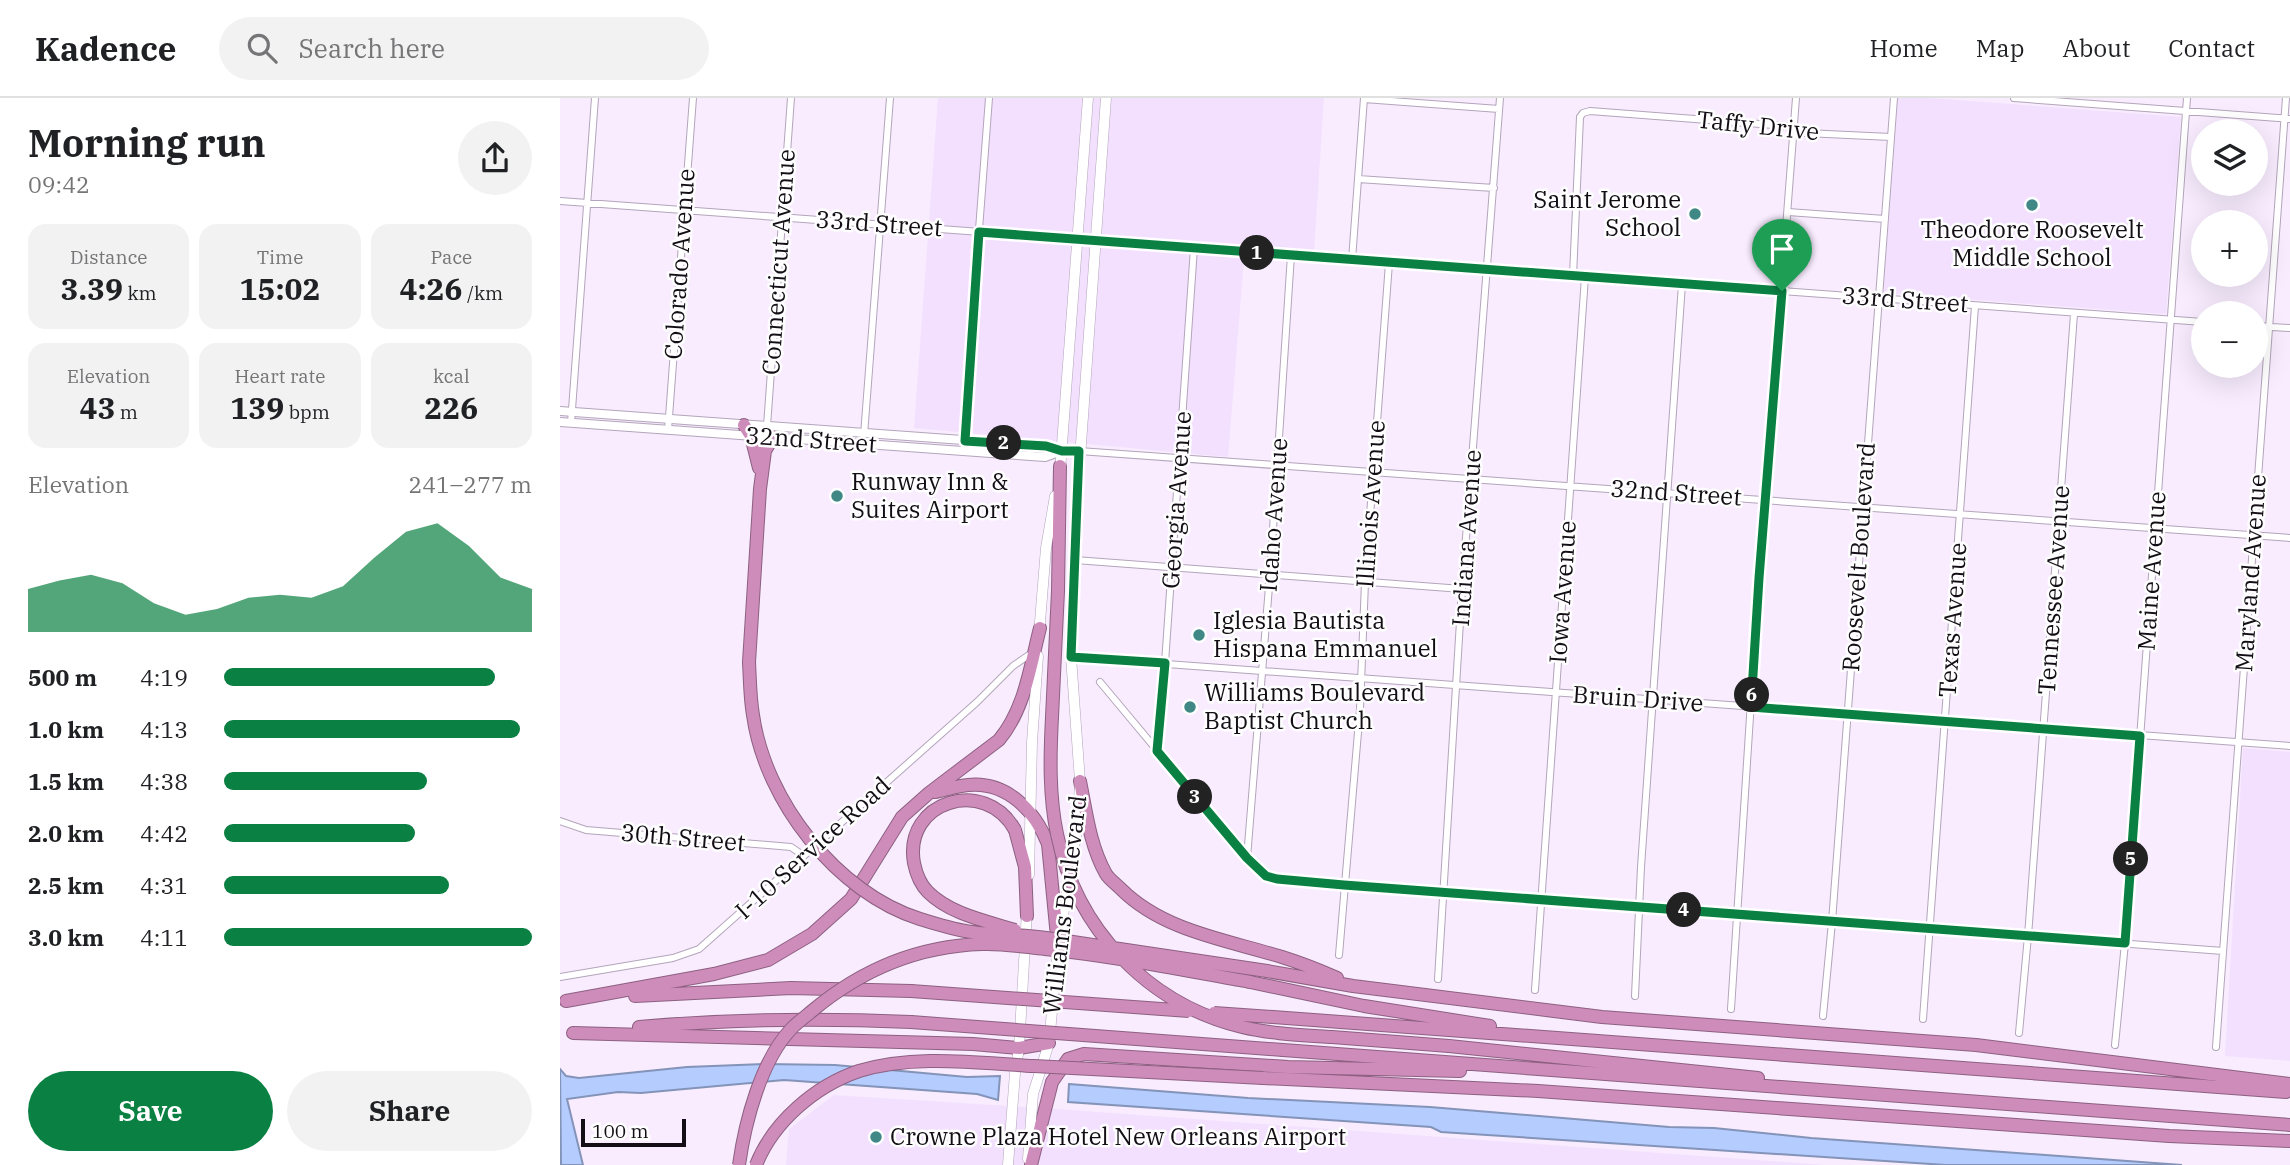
<!DOCTYPE html>
<html lang="en">
<head>
<meta charset="utf-8">
<style>
	body { margin:0; font-family:"IBM Plex Serif",serif; background:#f2f2f2; color:#202124; height:100vh; display:flex; flex-direction:column; font-size:26px; white-space:nowrap }
	* { box-sizing:border-box; margin:0 }
	p { font-size:23px; color:#757577 }
	.icon { flex:none; width:38px; height:38px; fill:none; stroke:currentColor; stroke-width:2; stroke-linecap:round; stroke-linejoin:round }
	.map { position:relative; flex:1; overflow:hidden }
	.details { display:flex; flex-direction:column; background:#fff; width:560px }
	.details>* { flex:none }
	.tools { position:absolute; left:1631px; top:21px; display:grid; gap:14px }
	.tools a { display:grid; place-items:center; width:77px; height:77px; border-radius:50%; background:#fff; box-shadow:0 7px 28px #0002; font-size:35px }
	.scale { position:absolute; left:21px; bottom:18px; width:105px; box-sizing:border-box; padding-left:7px; border:4px solid #130e15; border-top:0; font-size:19px; line-height:24px; white-space:nowrap; color:#130e15; -webkit-text-stroke:5px #fefefe; paint-order:stroke }
	.pin { position:absolute; display:grid; place-items:center; width:60px; height:60px; color:#fff; margin:-72px -30px; border-radius:50% 50% 50% 0; rotate:-45deg; box-shadow:0 0 7px #0007 }
	.pin .icon { rotate:45deg }
	.km { position:absolute; width:35px; height:35px; margin:-18px; border-radius:50%; background:#222; color:#fff; font-size:19px; line-height:35px; text-align:center }
	.round { display:grid; place-items:center; flex:none; width:74px; height:74px; border-radius:37px; background:#f2f2f2 }
	.overview { display:flex; align-items:center; justify-content:space-between; height:119px; padding:0 28px }
	h1 { font-size:38px; font-weight:800; line-height:52px }
	.figures { display:grid; grid-template-columns:repeat(3,1fr); gap:10px; height:119px; padding:7px 28px }
	.figures div { display:grid; align-content:center; border-radius:18px; background:#f2f2f2; text-align:center }
	.figures b { font-size:30px; font-weight:800 }
	.figures small { font-size:19px; font-weight:400 }
	.figures p { font-size:19px }
	.chart { height:196px; padding:14px 28px }
	.chart p { display:flex; justify-content:space-between }
	.chart svg { width:100%; height:126px; margin-top:7px; fill:#0b8043; opacity:.7 }
	.primary-button { display:flex; gap:14px; margin-top:auto; padding:14px 28px }
	.primary-button a { flex:1; height:80px; border-radius:42px; background:#0b8043; color:#fff; font-size:28px; font-weight:800; line-height:80px; text-align:center }
	.primary-button a+a { background:#f2f2f2; color:#202124 }
	ul { padding:0 28px; list-style:none; font-size:23px }
	li { display:grid; grid-template-columns:112px 84px 1fr; align-items:center; height:52px }
	li i { height:18px; border-radius:9px; background:#0b8043 }
	header { display:flex; align-items:center; gap:42px; box-sizing:border-box; height:98px; padding:0 35px; background:#fff; border-bottom:2px solid #e0e0e0 }
	header strong { font-size:33px }
	nav { display:flex; gap:38px; margin-inline-start:auto; font-size:24px }
	.search { width:490px; height:63px; background:#f2f2f2; display:flex; align-items:center; gap:18px; box-sizing:border-box; padding:0 24px; border-radius:38px; color:#757577; font-size:26px }
	main { display:flex; flex:1; min-height:0 }
	.map>svg:first-child { display:block }
</style>
</head>
<body>
<header>
<strong>Kadence</strong>
<div class="search"><svg class="icon" aria-label="search" viewBox="0 0 24 24"><circle cx="10" cy="10" r="6"/><path d="M15 15l6 6"/></svg>Search here</div>
<nav><a>Home</a><a>Map</a><a>About</a><a>Contact</a></nav>
</header>
<main>
<section class="details">
<div class="overview"><div><h1>Morning run</h1><p>09:42</p></div><a class="round"><svg class="icon" aria-label="share" viewBox="0 0 24 24"><path d="M12 15V3M7 8l5-5 5 5M5 13v7h14v-7"/></svg></a></div>
<div class="figures">
<div><p>Distance</p><b>3.39<small> km</small></b></div>
<div><p>Time</p><b>15:02</b></div>
<div><p>Pace</p><b>4:26<small> /km</small></b></div>
</div>
<div class="figures">
<div><p>Elevation</p><b>43<small> m</small></b></div>
<div><p>Heart rate</p><b>139<small> bpm</small></b></div>
<div><p>kcal</p><b>226</b></div>
</div>
<div class="chart"><p><span>Elevation</span>241–277 m</p>
<svg viewBox="0 0 160 44" preserveAspectRatio="none"><path d="M0 44V29L10 26L20 24L30 27L40 34L50 38L60 36L70 32L80 31L90 32L100 28L110 18L120 9L130 6L140 14L150 25L160 29V44z"/></svg>
</div>
<ul>
<li><b>500 m</b>4:19<i style="width:88%"></i></li>
<li><b>1.0 km</b>4:13<i style="width:96%"></i></li>
<li><b>1.5 km</b>4:38<i style="width:66%"></i></li>
<li><b>2.0 km</b>4:42<i style="width:62%"></i></li>
<li><b>2.5 km</b>4:31<i style="width:73%"></i></li>
<li><b>3.0 km</b>4:11<i style="width:100%"></i></li>
</ul>
<div class="primary-button"><a>Save</a><a>Share</a></div>
</section>
<div class="map">
<svg width="1730" height="1067" viewBox="0 0 1730 1067">
	<rect width="100%" height="100%" fill="#f8ecfe"/>
	<path fill="#f3e0fe" d="M378,0H764L754,153L685,149L668,359L354,330Z
		M1338,0H1370L1621,19L1606,216L1323,195Z
		M1683,650L1730,654V963L1665,958Z
		M274,997L497,1011L1266,1067H226L229,1031Z"/>
	<path fill="#b5ccfe" stroke="#8493b8" stroke-width="2" d="M205,966L275,967L407,979L440,978L438,1002L417,996L224,982L81,995L58,994L7,1001L23,1067H1L0,971L6,978L19,980L127,969Z
		M509,986L688,1000L870,1009L1109,1029L1154,1030L1251,1040L1622,1067H1386L881,1034L871,1029L508,1004Z"/>
	<g fill="none" stroke-linecap="round" stroke-linejoin="round">
		<g stroke="#b3a5bb" stroke-width="8">
			<path id="minor" d="M1454,0L1730,21
				M804,1L939,11
				M798,81L934,90
				M0,103L1643,224
				M1228,114L1325,121
				M792,162L804,0
				M1013,178L1020,19L1023,15L1030,13L1226,28L1245,35L1331,39
				M1696,228L1730,230
				M11,325L35,0
				M207,328L231,0
				M108,332L133,0
				M304,337L330,0
				M406,343L410,250L429,0
				M519,353L1730,440
				M515,462L902,491
				M511,559L1730,648
				M540,584L687,760L706,778L717,781L1663,853
				M597,653L605,565L634,150
				M0,723L26,732L231,749L244,758
				M687,760L710,476L731,157
				M779,857L800,611L805,484L829,165
				M0,879L113,860L139,851L417,604L453,568L472,555
				M878,881L902,491L940,0
				M975,892L1025,179
				M1075,898L1081,769L1122,186
				M1171,911L1199,480L1236,0
				M1263,918L1272,824L1334,0
				M1363,921L1415,208
				M1459,935L1468,838L1514,216
				M1555,947L1565,845L1627,0
				M1656,949L1726,0"/>
		</g>
		<g stroke="#b3a5bb" stroke-width="10">
			<path id="tertiary" d="M0,313L486,348L502,353
				M0,324L485,359L502,353H519"/>
		</g>
		<g stroke="#b3a5bb" stroke-width="11">
			<path id="secondary" d="M500,373L528,0
				M479,536L486,450L495,398
				M469,777L472,644L478,558
				M468,1061L473,996L489,945L498,849L518,725L520,683L511,559L515,429L546,0
				M448,1067L455,975L459,950L467,813"/>
		</g>
		<g stroke="#8d6081" stroke-width="14">
			<path id="motorway" d="M184,327L191,338L199,370
				M189,564L200,391L205,353L213,339
				M492,619L498,493L500,368
				M520,683C526,713 530,748 546,776C549,781 556,786 561,791C603,833 667,842 722,859C741,865 759,872 777,880
				M375,694C386,692 397,688 408,687C447,683 475,713 488,746L498,849
				M455,732L465,769L467,818
				M707,873L793,888L1042,919L1416,947L1730,986
				M690,884L804,908L930,928
				M75,898L231,890L351,893
				M6,903L154,876L208,862L252,836L291,801L342,719L369,695L439,642C465,611 470,569 480,530
				M713,919L1726,994
				M79,929C170,921 261,920 351,924
				M13,935L413,946L459,950L489,945
				M889,948L1198,980
				M723,952L1730,1027
				M703,980L978,993L1609,1038L1730,1043
				M471,1067L492,984L508,961L524,956L728,969L900,973"/>
		</g>
		<use href="#minor" stroke="#fff" stroke-width="6"/>
		<use href="#tertiary" stroke="#fff" stroke-width="8"/>
		<use href="#secondary" stroke="#fff" stroke-width="10"/>
		<use href="#motorway" stroke="#ce8cbb" stroke-width="12"/>
		<g stroke="#8d6081" stroke-width="14" stroke-linecap="butt">
			<path id="motorway-bridge" d="M189,564C190,582 190,600 193,617C205,703 277,795 360,821C377,826 395,832 412,834C436,838 462,836 486,840C560,851 633,862 707,873
				M492,619C490,658 489,698 497,736C516,831 588,906 682,929C711,936 742,937 772,939C811,942 850,945 889,948
				M455,732C425,678 343,703 354,765C356,775 360,786 368,794C390,816 426,823 455,832
				M351,893L629,913
				M654,915L713,919
				M351,924L723,952
				M179,1067C185,1024 201,962 232,930C238,924 246,918 252,913C301,872 357,848 422,846C443,845 465,849 485,851C554,858 622,872 690,884
				M196,1067C213,1024 255,988 299,973C355,956 417,965 474,968C551,972 627,976 703,980"/>
		</g>
		<use href="#motorway-bridge" stroke="#ce8cbb" stroke-width="12"/>
	</g>
	<g fill="none" stroke-linecap="round" stroke-linejoin="round">
		<g stroke="#fff" stroke-width="14">
			<path id="route" d="M419,134L1222,193L1199,480L1191,609L1580,638L1565,845L784,787L717,781L706,778L687,760L597,653L605,565L511,559L519,353H502L486,348L405,343Z"/>
		</g>
		<use href="#route" stroke="#0b8043" stroke-width="9"/>
	</g>
	<g fill="#408886" stroke="#fefefe" stroke-width="2.5">
		<circle cx="1472" cy="107" r="7"/>
		<circle cx="1135" cy="116" r="7"/>
		<circle cx="277" cy="398" r="7"/>
		<circle cx="639" cy="537" r="7"/>
		<circle cx="630" cy="609" r="7"/>
		<circle cx="316" cy="1039" r="7"/>
	</g>
	<g text-anchor="middle" stroke-width="5" stroke-linejoin="round" paint-order="stroke">
		<g font-size="24" fill="#130e15" stroke="#fefefe">
			<text transform="translate(1198 28) rotate(6)" y="8">Taffy Drive</text>
			<text transform="translate(319 126) rotate(4)" y="8">33rd Street</text>
			<text transform="translate(219 164) rotate(-86)" y="8">Connecticut Avenue</text>
			<text transform="translate(120 166) rotate(-86)" y="8">Colorado Avenue</text>
			<text transform="translate(1345 202) rotate(4)" y="8">33rd Street</text>
			<text transform="translate(251 342) rotate(4)" y="8">32nd Street</text>
			<text transform="translate(1116 395) rotate(4)" y="8">32nd Street</text>
			<text transform="translate(617 402) rotate(-86)" y="8">Georgia Avenue</text>
			<text transform="translate(811 406) rotate(-86)" y="8">Illinois Avenue</text>
			<text transform="translate(714 417) rotate(-86)" y="8">Idaho Avenue</text>
			<text transform="translate(907 440) rotate(-86)" y="8">Indiana Avenue</text>
			<text transform="translate(1299 459) rotate(-86)" y="8">Roosevelt Boulevard</text>
			<text transform="translate(1592 473) rotate(-86)" y="8">Maine Avenue</text>
			<text transform="translate(1691 475) rotate(-86)" y="8">Maryland Avenue</text>
			<text transform="translate(1494 492) rotate(-86)" y="8">Tennessee Avenue</text>
			<text transform="translate(1003 494) rotate(-86)" y="8">Iowa Avenue</text>
			<text transform="translate(1393 522) rotate(-86)" y="8">Texas Avenue</text>
			<text transform="translate(1078 601) rotate(4)" y="8">Bruin Drive</text>
			<text transform="translate(123 740) rotate(5)" y="8">30th Street</text>
			<text transform="translate(253 750) rotate(-42)" y="8">I-10 Service Road</text>
			<text transform="translate(505 807) rotate(-83)" y="8">Williams Boulevard</text>
		</g>
		<g font-size="24" fill="#130e15" stroke="#fefefe" text-anchor="start">
			<text x="1121" y="110" text-anchor="end">Saint Jerome<tspan x="1121" dy="28">School</tspan></text>
			<text x="1472" y="140" text-anchor="middle">Theodore Roosevelt<tspan x="1472" dy="28">Middle School</tspan></text>
			<text x="291" y="392">Runway Inn &amp;<tspan x="291" dy="28">Suites Airport</tspan></text>
			<text x="653" y="531">Iglesia Bautista<tspan x="653" dy="28">Hispana Emmanuel</tspan></text>
			<text x="644" y="603">Williams Boulevard<tspan x="644" dy="28">Baptist Church</tspan></text>
			<text x="330" y="1047">Crowne Plaza Hotel New Orleans Airport</text>
		</g>
	</g>
</svg>
<div class="tools">
<a><svg class="icon" aria-label="layers" viewBox="0 0 24 24"><path d="M12 4l9 5-9 5-9-5zM3 14l9 5 9-5"/></svg></a>
<a>+</a>
<a>−</a>
</div>
<div class="scale">100 m</div>
<div class="pin" style="left:1222px;top:193px;background:#1e9e55"><svg class="icon" aria-label="arrive" viewBox="0 0 24 24"><path d="M6 21V4h12l-3 4 3 4H6"/></svg></div>
<b class="km" style="left:697px;top:155px">1</b>
<b class="km" style="left:444px;top:345px">2</b>
<b class="km" style="left:635px;top:699px">3</b>
<b class="km" style="left:1124px;top:812px">4</b>
<b class="km" style="left:1571px;top:761px">5</b>
<b class="km" style="left:1192px;top:597px">6</b>
</div>
</main>
</body>
</html>
